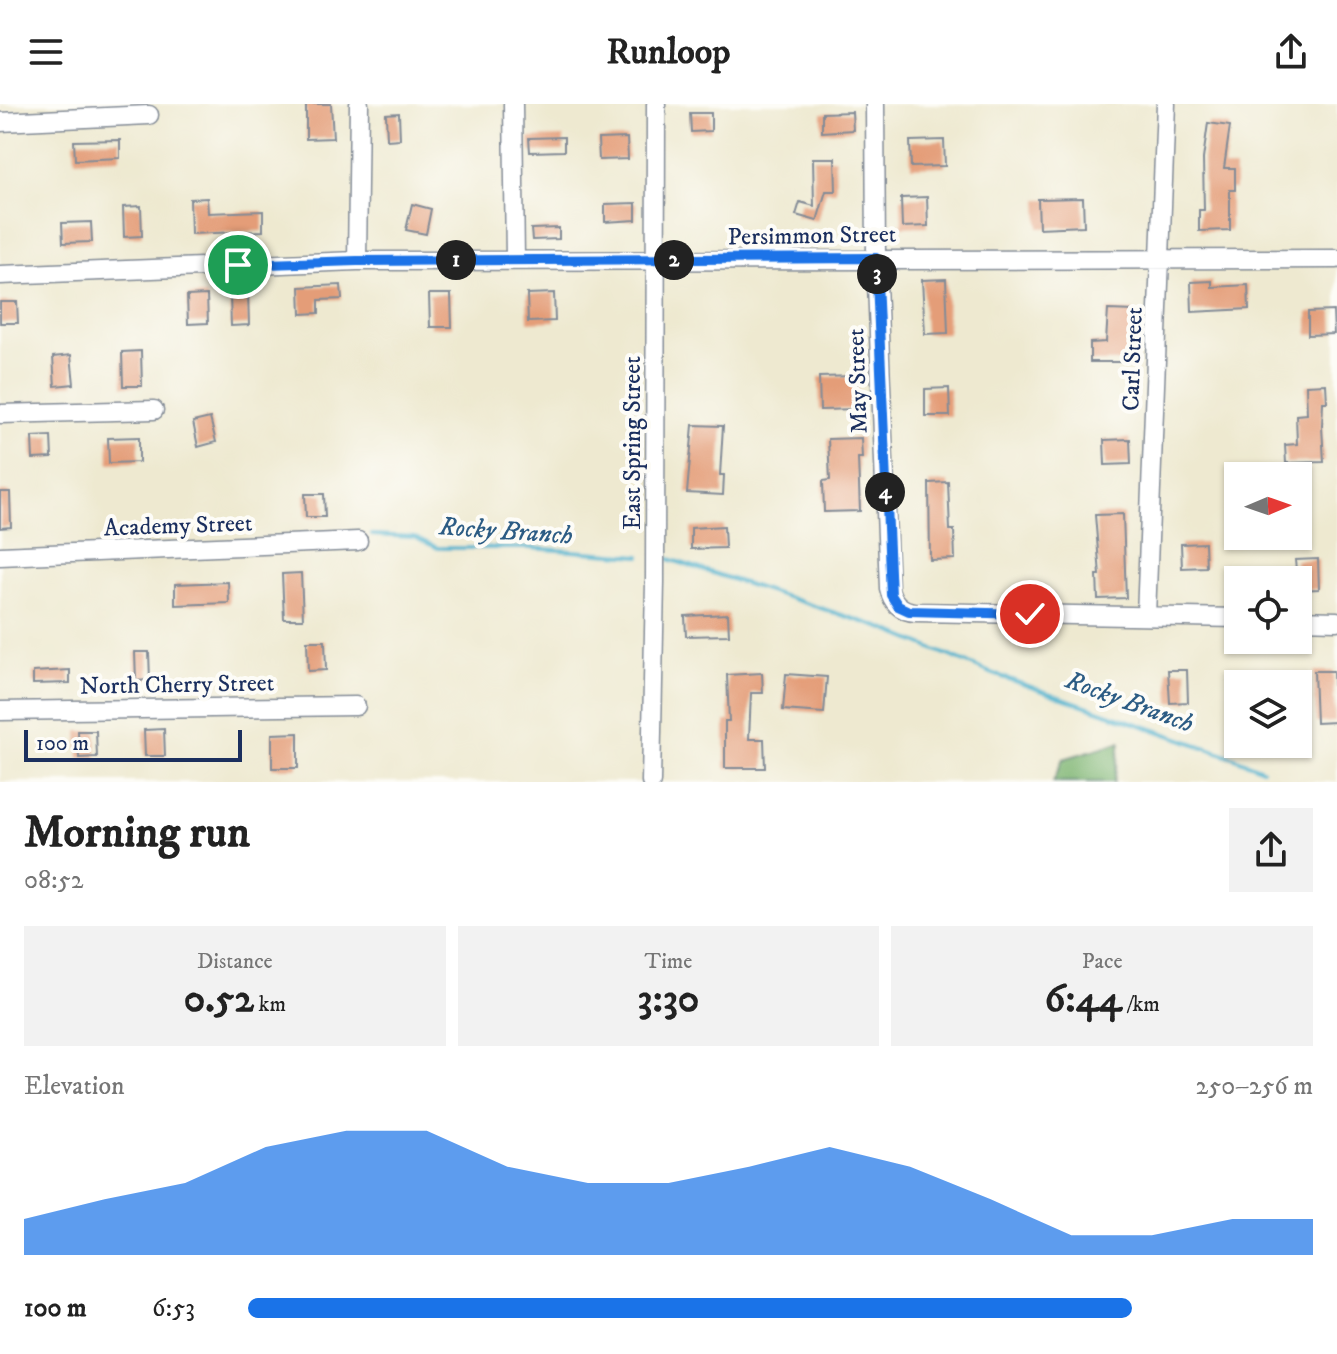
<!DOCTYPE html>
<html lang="en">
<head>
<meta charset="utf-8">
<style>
	body { margin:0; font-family:"IM FELL DW Pica",serif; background:#f2f2f2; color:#222; height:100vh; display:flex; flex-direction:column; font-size:30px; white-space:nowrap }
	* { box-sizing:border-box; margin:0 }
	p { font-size:26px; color:#767676 }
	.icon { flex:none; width:44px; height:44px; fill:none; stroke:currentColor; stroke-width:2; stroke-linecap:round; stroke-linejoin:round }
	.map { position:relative; height:678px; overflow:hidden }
	.side { display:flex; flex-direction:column; background:#fff; flex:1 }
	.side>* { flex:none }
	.needle { width:52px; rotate:88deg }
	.fabs { position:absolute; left:1224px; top:358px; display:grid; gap:16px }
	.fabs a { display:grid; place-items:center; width:88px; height:88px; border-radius:0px; background:#fff; box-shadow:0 2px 6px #0004; font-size:40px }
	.scale { position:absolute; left:24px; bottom:20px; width:218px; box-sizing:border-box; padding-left:8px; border:4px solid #1b2f5e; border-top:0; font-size:22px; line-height:28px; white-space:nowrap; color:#1b2f5e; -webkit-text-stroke:6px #fdfcf7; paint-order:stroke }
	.pin { position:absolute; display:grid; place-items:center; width:68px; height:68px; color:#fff; margin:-34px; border:4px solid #fff; border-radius:50%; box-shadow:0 2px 8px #0007 }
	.km { position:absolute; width:40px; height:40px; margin:-20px; border-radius:50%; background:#222; color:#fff; font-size:22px; line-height:40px; text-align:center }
	.round { display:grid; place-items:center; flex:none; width:84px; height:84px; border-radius:0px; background:#f2f2f2 }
	.overview { display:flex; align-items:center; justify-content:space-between; height:136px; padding:0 24px }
	h1 { font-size:44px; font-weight:700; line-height:60px }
	.metrics { display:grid; grid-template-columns:repeat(3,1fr); gap:12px; height:136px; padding:8px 24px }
	.metrics div { display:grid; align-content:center; border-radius:0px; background:#f2f2f2; text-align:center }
	.metrics b { font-size:40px; font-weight:700 }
	.metrics small { font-size:22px; font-weight:400 }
	.metrics p { font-size:22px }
	.chart { height:224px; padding:16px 24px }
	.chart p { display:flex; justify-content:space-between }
	.chart svg { width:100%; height:144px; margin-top:8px; fill:#1a73e8; opacity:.7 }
	ul { padding:0 24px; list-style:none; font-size:26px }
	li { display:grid; grid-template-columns:128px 96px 1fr; align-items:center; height:60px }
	li i { height:20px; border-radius:10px; background:#1a73e8 }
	header { display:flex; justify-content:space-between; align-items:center; height:104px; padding:0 24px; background:#fff; font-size:36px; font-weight:700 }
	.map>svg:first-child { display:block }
</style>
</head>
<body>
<header><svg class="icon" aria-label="menu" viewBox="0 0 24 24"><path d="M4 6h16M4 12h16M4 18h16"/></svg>Runloop<svg class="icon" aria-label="share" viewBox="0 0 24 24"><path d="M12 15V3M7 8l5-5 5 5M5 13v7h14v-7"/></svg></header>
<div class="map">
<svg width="1337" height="678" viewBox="0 0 1337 678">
	<rect width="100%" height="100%" fill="#fdfcf7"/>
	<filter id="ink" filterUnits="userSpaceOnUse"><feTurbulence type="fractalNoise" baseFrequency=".0125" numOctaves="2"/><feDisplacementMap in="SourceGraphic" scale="16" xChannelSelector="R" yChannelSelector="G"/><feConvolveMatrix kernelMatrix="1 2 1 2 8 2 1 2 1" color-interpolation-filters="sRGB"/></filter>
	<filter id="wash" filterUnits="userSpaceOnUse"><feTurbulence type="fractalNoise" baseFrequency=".006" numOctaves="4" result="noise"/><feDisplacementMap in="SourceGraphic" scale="32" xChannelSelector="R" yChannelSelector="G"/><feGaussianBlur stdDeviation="1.8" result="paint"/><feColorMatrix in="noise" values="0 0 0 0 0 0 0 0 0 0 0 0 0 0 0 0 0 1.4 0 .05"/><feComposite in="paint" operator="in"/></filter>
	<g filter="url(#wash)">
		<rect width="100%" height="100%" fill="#eee9d0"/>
		<path fill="#7fb673" stroke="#4d7268" stroke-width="2" d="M1120,638L1114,678H1053L1063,655Z"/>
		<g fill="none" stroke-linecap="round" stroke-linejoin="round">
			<path stroke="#4db1cc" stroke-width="4" d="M372,431L414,433L438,444H530L640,452
				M669,455L882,524L991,569L1230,652L1262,665"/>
		</g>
		<g id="blocks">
			<path fill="#e49d78" d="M306,0H331L333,34L306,35Z
				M852,8L853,26L822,28V9Z
				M399,9L400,35L387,36L386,10Z
				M690,9H711V27L691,28Z
				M1208,19L1230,22L1224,64H1235V86H1230V126L1199,127V106H1204L1203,55Z
				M564,33V47L530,48L529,34Z
				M627,34L628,55L599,56L598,35Z
				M120,36V54L75,56L74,37Z
				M944,36L945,62L911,63L910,37Z
				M813,54H835L836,87H826L817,117L796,111L800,98L814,102Z
				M927,93L928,122L902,123L901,94Z
				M207,94L208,109L263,107V127L191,130L190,95Z
				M1083,94L1084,122L1039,124L1038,95Z
				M636,99V116L605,118V100Z
				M412,100L431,105L426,130L406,126Z
				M141,102L142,132L124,133L123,103Z
				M91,118L92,138L63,139L62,119Z
				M559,124V135L532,136L531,125Z
				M946,175L948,229L925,230L922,176Z
				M1212,177V183L1248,181L1249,205L1192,208L1191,178Z
				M341,181L342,195L319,196V209L301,210L300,183Z
				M248,189L249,221L231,222L230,190Z
				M554,189L555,217L528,218L527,190Z
				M429,190H451L452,223H430Z
				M207,191L208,219L188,220L187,192Z
				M0,198H17L18,219H0Z
				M1108,206L1135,207L1134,227H1132V258H1090V239L1106,238Z
				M1333,207L1334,230L1308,231V208Z
				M141,247L142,282H123L122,248Z
				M71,251L74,280L55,282L53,253Z
				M857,272L858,305L820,306L819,273Z
				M1326,280L1327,298H1323L1322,322L1324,358L1286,359L1285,341L1297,340L1296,311L1307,310L1306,281Z
				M949,284L950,312H925V285Z
				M210,314L216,338L198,343L193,318Z
				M693,321L723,322L720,371H724L723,391L687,389Z
				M51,332L52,354L33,355L32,333Z
				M139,333V358L109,359L108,334Z
				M861,334L862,354H858L860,407L824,408L823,377L830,376L828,335Z
				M1130,335L1131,360L1105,361L1104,336Z
				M948,378L950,426H954L955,455L930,456L929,379Z
				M0,388H10L11,423L0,424Z
				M305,390H324L325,413H306Z
				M1123,410L1126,494L1098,495L1097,471H1100L1095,411Z
				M724,422L725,444L691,445V424Z
				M1205,439L1206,463L1182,464L1181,440Z
				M1318,455L1319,485L1298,486L1295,456Z
				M301,469L303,515H284L282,470Z
				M228,478L229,499L175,501V480Z
				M728,510L729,531L686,532L685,512Z
				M307,537H325L326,566L308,567Z
				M135,548H149L150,576L136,577Z
				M70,566V579L33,580V568Z
				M1168,566H1187L1188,598L1170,599Z
				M1314,567H1333L1335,618L1316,619Z
				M762,569L763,589H751L749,635H764L765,664H725V617H729L727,571Z
				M786,570L827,573L824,609L783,606Z
				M164,625L165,652H145L144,626Z
				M78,627H96L97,653L79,654Z
				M298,629V664H272V630Z"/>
		</g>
	</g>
	<g filter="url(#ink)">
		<use href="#blocks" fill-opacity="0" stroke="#848c97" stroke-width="2"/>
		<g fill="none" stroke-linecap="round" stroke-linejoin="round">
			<g stroke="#848c97" stroke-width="21">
				<path id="minor" d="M513,0L515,156
					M875,0L876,154L889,484C892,498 900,507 915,508L1238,514
					M0,18L149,11
					M357,157L359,0
					M0,171L357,157L1337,155
					M0,310L154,306
					M0,452L358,437
					M1146,512L1166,0
					M1298,516L1337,517
					M0,607L356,602
					M651,678L655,478L656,0"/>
			</g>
			<use href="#minor" stroke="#fff" stroke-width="18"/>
		</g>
	</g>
	<g fill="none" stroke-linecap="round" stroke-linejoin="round" filter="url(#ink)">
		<g stroke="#fff" stroke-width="16">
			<path id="route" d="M238,161L357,157L876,154L891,491L898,502L909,507L1030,510"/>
		</g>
		<use href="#route" stroke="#1a73e8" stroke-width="10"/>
	</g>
	<g text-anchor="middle" stroke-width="8" stroke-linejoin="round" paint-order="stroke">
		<g font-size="24" fill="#1b2f5e" stroke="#fdfcf7">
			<text transform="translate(812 131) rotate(-1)" y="8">Persimmon Street</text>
			<text transform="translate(1132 255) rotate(-88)" y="8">Carl Street</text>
			<text transform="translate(857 277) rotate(-92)" y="8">May Street</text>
			<text transform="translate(632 339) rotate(-90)" y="8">East Spring Street</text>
			<text transform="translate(178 421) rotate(-2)" y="8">Academy Street</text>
			<text transform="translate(177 580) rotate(-1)" y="8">North Cherry Street</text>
		</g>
		<g font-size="26" font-style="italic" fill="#2c5c84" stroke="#fdfcf7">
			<text transform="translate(506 426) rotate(4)" y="9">Rocky Branch</text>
			<text transform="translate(1130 597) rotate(20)" y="9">Rocky Branch</text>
		</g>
	</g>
</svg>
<div class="fabs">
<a><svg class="needle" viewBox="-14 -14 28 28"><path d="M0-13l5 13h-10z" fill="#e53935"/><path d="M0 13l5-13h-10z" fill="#767676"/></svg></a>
<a><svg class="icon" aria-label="locate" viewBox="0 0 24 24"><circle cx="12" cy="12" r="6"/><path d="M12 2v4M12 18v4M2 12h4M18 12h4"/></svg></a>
<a><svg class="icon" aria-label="layers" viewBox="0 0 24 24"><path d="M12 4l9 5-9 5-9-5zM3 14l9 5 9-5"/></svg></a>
</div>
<div class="scale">100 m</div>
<div class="pin" style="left:238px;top:161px;background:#1e9e55"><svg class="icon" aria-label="arrive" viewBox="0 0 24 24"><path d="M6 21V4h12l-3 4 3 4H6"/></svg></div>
<div class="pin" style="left:1030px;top:510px;background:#d93025"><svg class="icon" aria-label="check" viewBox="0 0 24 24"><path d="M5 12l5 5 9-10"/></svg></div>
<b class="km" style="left:456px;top:156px">1</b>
<b class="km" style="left:674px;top:156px">2</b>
<b class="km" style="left:877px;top:170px">3</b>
<b class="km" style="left:885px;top:388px">4</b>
</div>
<section class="side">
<div class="overview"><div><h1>Morning run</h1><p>08:52</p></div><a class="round"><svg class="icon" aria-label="share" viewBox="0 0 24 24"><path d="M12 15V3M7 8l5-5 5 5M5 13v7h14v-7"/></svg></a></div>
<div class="metrics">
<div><p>Distance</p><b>0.52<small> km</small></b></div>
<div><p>Time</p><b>3:30</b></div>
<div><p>Pace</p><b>6:44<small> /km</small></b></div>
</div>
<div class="chart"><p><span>Elevation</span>250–256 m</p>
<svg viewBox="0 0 160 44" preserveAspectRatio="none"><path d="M0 44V33L10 27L20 22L30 11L40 6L50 6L60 17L70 22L80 22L90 17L100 11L110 17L120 27L130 38L140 38L150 33L160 33V44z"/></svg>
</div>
<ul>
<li><b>100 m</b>6:53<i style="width:83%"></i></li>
</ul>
</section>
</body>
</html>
